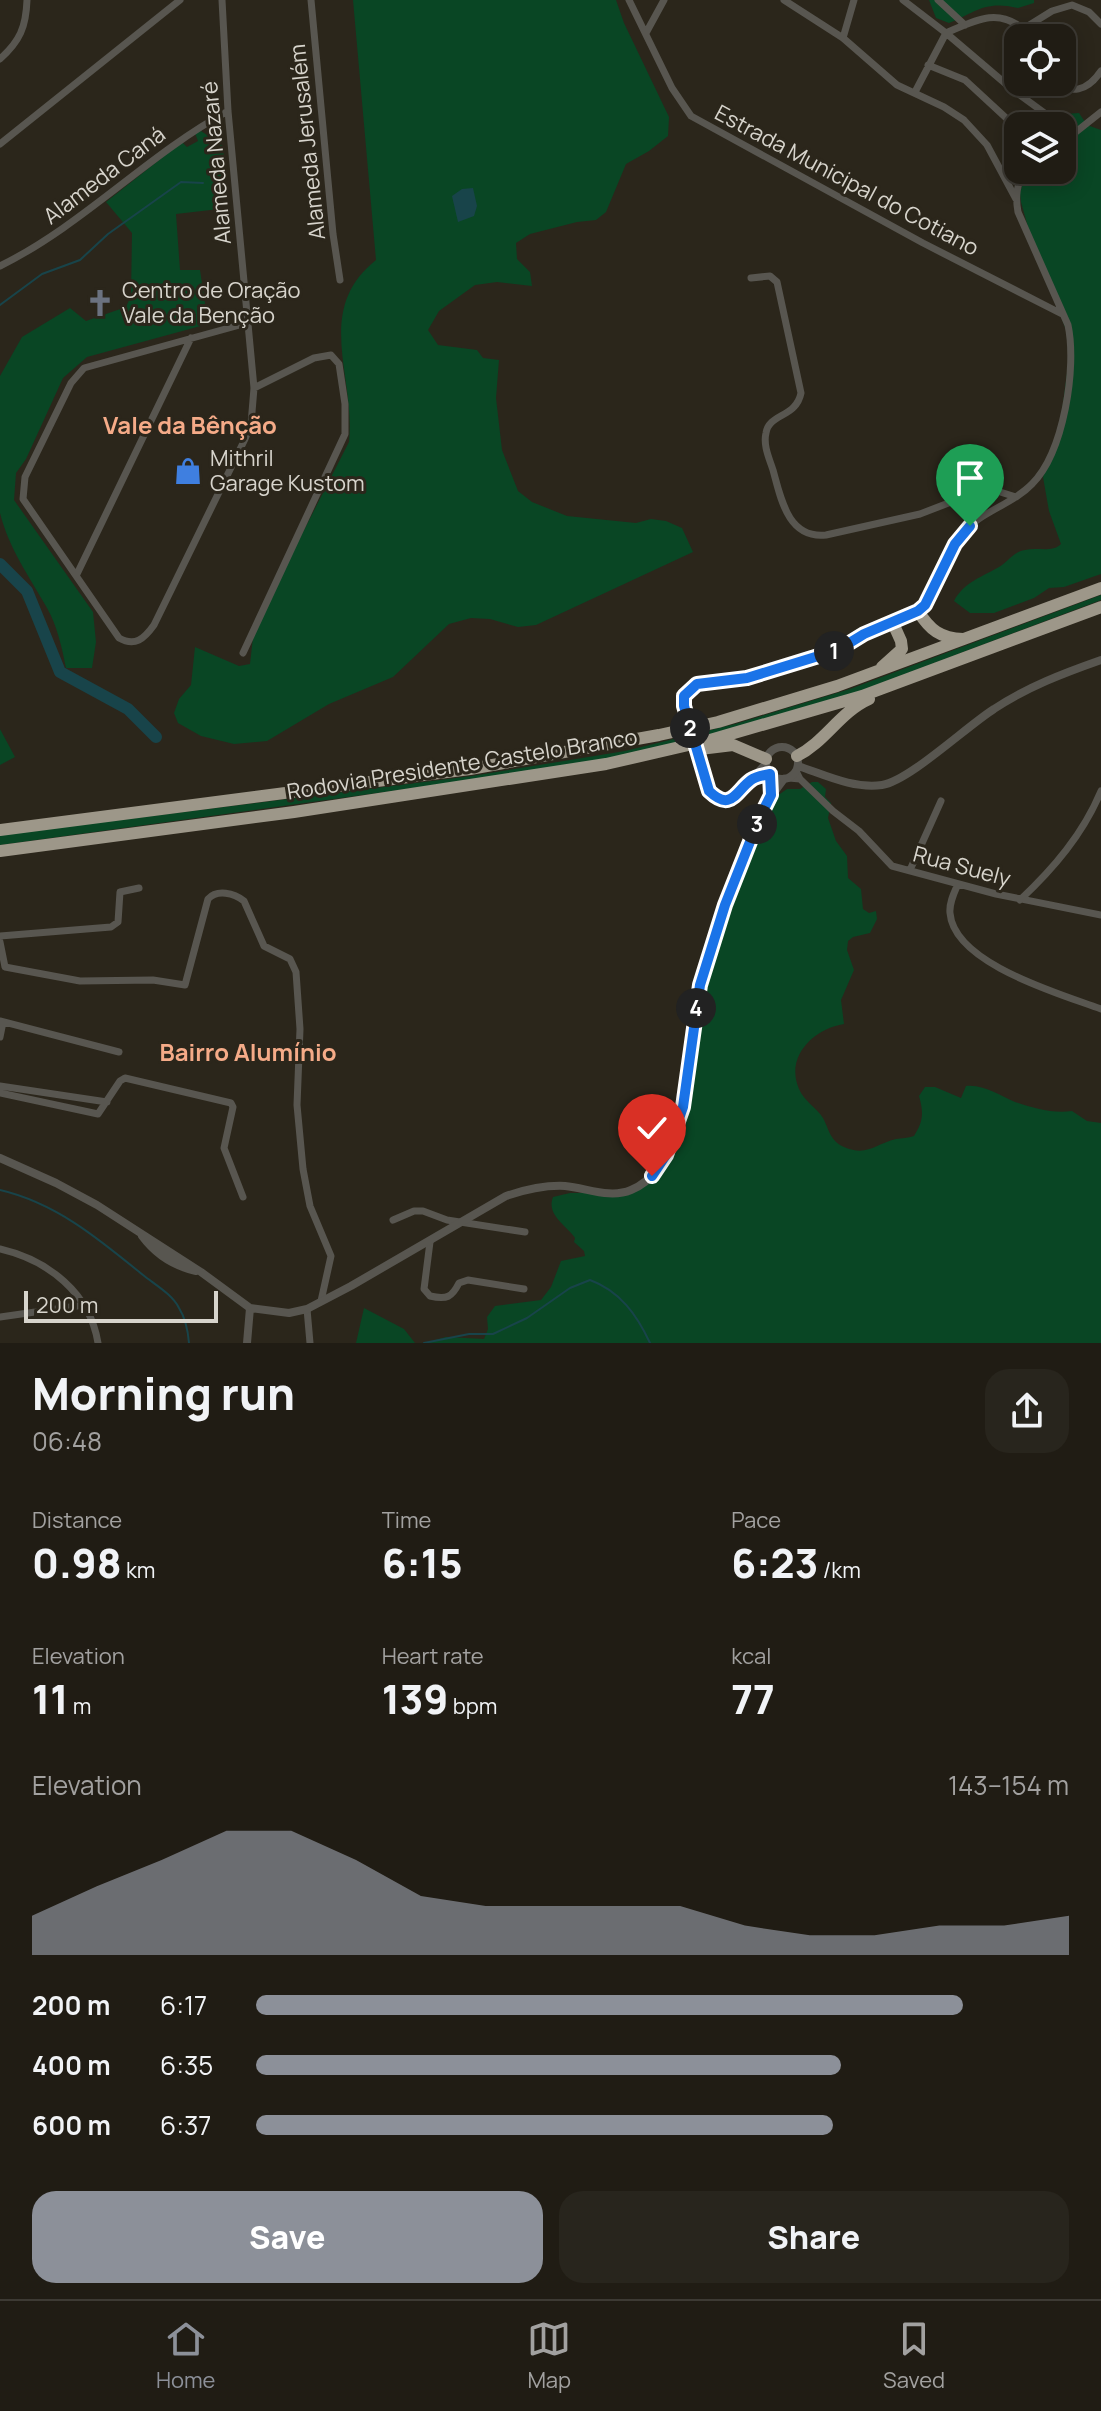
<!DOCTYPE html>
<html lang="en">
<head>
<meta charset="utf-8">
<style>
	body { margin:0; font-family:Manrope,sans-serif; background:#28251d; color:#f1f3f6; height:100vh; display:flex; flex-direction:column; font-size:30px; white-space:nowrap }
	* { box-sizing:border-box; margin:0 }
	p { font-size:26px; color:#a2a1a0 }
	.icon { flex:none; width:44px; height:44px; fill:none; stroke:currentColor; stroke-width:2; stroke-linecap:round; stroke-linejoin:round }
	.map { position:relative; height:1343px; overflow:hidden }
	.drawer { display:flex; flex-direction:column; background:#201c14; flex:1 }
	.drawer>* { flex:none }
	.tools { position:absolute; left:1004px; top:24px; display:grid; gap:16px }
	.tools a { display:grid; place-items:center; width:72px; height:72px; border-radius:16px; background:#201c14; box-shadow:0 4px 20px #0003,0 0 0 2px #3d3a34; font-size:40px }
	.scale { position:absolute; left:24px; bottom:20px; width:194px; box-sizing:border-box; padding-left:8px; border:4px solid #d7d4cc; border-top:0; font-size:22px; line-height:28px; white-space:nowrap; color:#d7d4cc; -webkit-text-stroke:6px #2b261b; paint-order:stroke }
	.pin { position:absolute; display:grid; place-items:center; width:68px; height:68px; color:#fff; margin:-82px -34px; border-radius:50% 50% 50% 0; rotate:-45deg; box-shadow:0 0 8px #0007 }
	.pin .icon { rotate:45deg }
	.km { position:absolute; width:40px; height:40px; margin:-20px; border-radius:50%; background:#222; color:#fff; font-size:22px; line-height:40px; text-align:center }
	.round { display:grid; place-items:center; flex:none; width:84px; height:84px; border-radius:24px; background:#28251d }
	.summary { display:flex; align-items:center; justify-content:space-between; height:136px; padding:0 32px }
	h1 { font-size:44px; font-weight:800; line-height:60px }
	.metrics { display:grid; grid-template-columns:repeat(3,1fr); gap:12px; height:136px; padding:8px 32px }
	.metrics div { display:grid; align-content:center }
	.metrics b { font-size:40px; font-weight:800 }
	.metrics small { font-size:22px; font-weight:400 }
	.metrics p { font-size:22px }
	.chart { height:224px; padding:16px 32px }
	.chart p { display:flex; justify-content:space-between }
	.chart svg { width:100%; height:144px; margin-top:8px; fill:#8c9099; opacity:.7 }
	.cta { display:flex; gap:16px; margin-top:auto; padding:16px 32px }
	.cta a { flex:1; height:92px; border-radius:24px; background:#8c9099; color:#fff; font-size:32px; font-weight:800; line-height:92px; text-align:center }
	.cta a+a { background:#28251d; color:#f1f3f6 }
	ul { padding:0 32px; list-style:none; font-size:26px }
	li { display:grid; grid-template-columns:128px 96px 1fr; align-items:center; height:60px }
	li i { height:20px; border-radius:10px; background:#8c9099 }
	.tab-bar { display:flex; justify-content:space-around; align-items:center; height:112px; border-top:2px solid #3d3a34; background:#201c14; font-size:22px; color:#a2a1a0 }
	.tab-bar a { display:grid; justify-items:center; gap:4px }
	.tab-bar .selected { color:#8c9099 }
	.map>svg:first-child { display:block }
</style>
</head>
<body>
<div class="map">
<svg width="1101" height="1343" viewBox="0 0 1101 1343">
	<rect width="100%" height="100%" fill="#2b261b"/>
	<path fill="#094624" d="M353,0H616L624,23L669,117L668,136L649,151L626,164L606,212L596,220L577,222L530,234L516,243L517,259L530,272L532,286L497,282L475,285L439,311L428,330L438,345L477,350L483,358L499,360L496,398L502,450L518,491L532,502L567,516L636,523L651,519L666,521L682,528L693,552L536,625L518,627L490,619L471,618L449,624L393,677L329,704L267,741L234,744L201,736L178,723L174,713L179,699L191,685L195,647L239,666L250,664L254,628L349,442C356,377 313,310 376,260Z
		M929,0H1034V3L1018,8C985,0 976,12 949,23L936,18Z
		M1079,113L1087,125L1101,130V574L1064,587L1049,588L1034,598L994,613H970L954,601C964,582 982,577 999,567C1009,561 1013,552 1025,550C1038,547 1052,553 1061,544L1049,511L1043,477L1058,441L1071,343L1031,238L1021,202L1020,193L1024,179L1031,170H1062L1060,121L1065,114Z
		M201,131L223,146L228,208L176,214L180,270H200L208,324L87,357L63,378L26,459L16,473L14,500L93,612L96,642L92,668H66C62,648 57,625 47,608C29,576 9,549 0,513V376L22,337L70,308L86,321L126,307L131,296L132,233L106,202L182,142L187,147L198,141L195,133Z
		M1101,595V600L852,694L774,718L625,756L428,786L0,845V835L472,776L625,751L735,724L850,689Z
		M0,729L15,757L0,765Z
		M812,782H818L826,789L825,797L831,803L828,818L836,841L847,856L848,878L861,889L863,909L869,913L876,911L877,919L870,933L853,937L848,941L847,950L854,970L841,1000L844,1024C813,1029 785,1057 799,1089C804,1101 816,1107 823,1118C829,1129 830,1141 844,1147C867,1157 875,1144 896,1139C902,1138 908,1138 914,1136C923,1122 924,1113 919,1096L925,1087H935L961,1098L966,1086C983,1084 999,1095 1015,1102C1032,1108 1054,1114 1072,1111L1087,1121L1101,1123V1343H425L446,1337L484,1339L488,1329L487,1317L495,1306L541,1300L551,1287L561,1261L585,1256L584,1251L574,1242L575,1238C566,1225 546,1215 553,1197L570,1193H625L664,1164L677,1143L687,1116L705,990L716,950L756,830L777,796L787,789H800Z
		M364,1308L404,1329L415,1343H356Z"/>
	<path fill="#18444a" d="M473,188L477,206L474,216L458,222L452,196L462,189Z"/>
	<g fill="none" stroke-linecap="round" stroke-linejoin="round">
		<path stroke="#18444a" stroke-width="2" d="M0,305L42,274L80,260L108,234L181,182L203,183
			M0,1190C56,1203 99,1239 143,1275C154,1284 172,1294 179,1308C186,1319 188,1331 189,1343
			M424,1343L469,1334H493L527,1318L570,1288L590,1280C620,1291 637,1315 650,1343"/>
		<path stroke="#18444a" stroke-width="12" d="M0,564L27,591L60,672L128,709L156,737"/>
		<path stroke="#585650" stroke-width="7" d="M222,0L228,111L254,388L251,424L245,439L154,625C144,639 135,647 119,638L23,499L25,477L71,383L84,368L247,323
			M311,0L333,234L340,280
			M629,0L672,88L691,116L923,243L1062,314
			M784,0L843,38L897,85L944,107L964,120L987,145L1016,199
			M903,0L946,33C974,21 997,7 1023,29L1052,11L1072,5L1089,12L1101,24
			M938,0L965,25
			M646,33L664,0
			M843,38L854,0
			M1043,38L1055,31L1067,34C1072,43 1072,53 1062,58
			M0,59C20,41 26,27 27,0
			M1018,60L1015,51L1023,29
			M928,65L965,80L1018,129
			M1051,82C1072,94 1087,92 1101,71
			M915,92L946,33L1013,90L1050,117L1054,126
			M1062,143L1101,112
			M0,144L180,0
			M1004,173L1018,160
			M0,266C83,225 147,155 228,111
			M751,278L770,276L777,282L801,393C796,418 769,413 766,433C763,445 769,458 773,470C781,499 788,539 826,535L920,514L977,492L997,491L1016,497
			M77,574L191,338
			M243,653L345,434V404L339,364L331,355L314,358L254,388
			M684,706L687,691L697,684L747,678L838,650L864,634L918,611L925,605C937,582 945,555 962,534C981,511 1012,505 1032,484C1064,452 1077,367 1068,325L1018,212C1015,196 1017,185 1024,170
			M766,763L751,779L770,774
			M699,764C702,772 704,783 708,790C722,812 742,793 751,779
			M789,778L800,779L796,771
			M800,779L833,811L859,831L892,866L996,894L1101,915
			M910,870L941,801
			M958,884C954,893 949,903 950,913C954,964 1061,994 1101,1009
			M1020,900C1054,868 1083,834 1101,791
			M0,936L111,927L118,922L120,892L139,888
			M0,942L5,967L80,981L153,980L185,985L208,899C217,889 234,893 244,901L264,946L290,959L296,972L300,1029L297,1105L303,1169L310,1206L331,1256L321,1301
			M0,1021L119,1052
			M0,1037L3,1022
			M0,1086L107,1102
			M0,1093L98,1114L120,1081L125,1078L231,1103L233,1107L224,1148L243,1197
			M393,1220L414,1211H423L447,1220L525,1232
			M430,1242L424,1289L430,1296C447,1300 452,1297 459,1283L468,1280L524,1289
			M0,1249C48,1260 90,1293 98,1343
			M307,1309L310,1343
			M0,1317L84,1305"/>
		<path stroke="#585650" stroke-width="8" d="M766 763a16 16 0 1 1 32 0a16 16 0 1 1-32 0Z
			M798,766C825,775 853,789 882,785C909,781 967,726 994,709C1027,687 1064,673 1101,660
			M0,1158L56,1183L97,1205L201,1272L250,1308L289,1313L307,1309L351,1286L506,1196C524,1190 545,1185 565,1186C587,1188 610,1199 631,1190C693,1165 688,1040 700,986C714,927 747,825 784,779
			M142,1236C156,1255 173,1266 196,1271
			M247,1343L250,1308"/>
		<path stroke="#9d9789" stroke-width="12" d="M918,611C930,630 940,638 963,639
			M882,667L902,649L901,641L892,621
			M700,749L733,745L766,759
			M797,756C825,742 840,712 869,699
			M0,830L470,769L659,735L718,722L837,686L1101,588
			M0,851L294,812L606,764L710,740L862,696L1101,607"/>
		<path stroke="#585650" stroke-width="7" d="M684,706L699,764"/>
	</g>
	<g fill="none" stroke-linecap="round" stroke-linejoin="round">
		<g stroke="#fff" stroke-width="16">
			<path id="route" d="M652,1176L666,1155L683,1107L700,985L725,905L759,819L771,795L770,774C764,775 755,777 751,780C735,792 731,812 709,791L684,706V696L697,684L747,678L838,650L864,634L918,611L925,605L955,544L970,526"/>
		</g>
		<use href="#route" stroke="#1a73e8" stroke-width="10"/>
	</g>
	<defs>
		<g id="church-bare" transform="scale(2.16)"><path d="M-1.2-6h2.4v3.5h3.3v2.4h-3.3V6h-2.4V-.1h-3.3v-2.4h3.3Z" fill="#6b7280" stroke="#2b261b" stroke-width="2.5" paint-order="stroke"/></g>
		<g id="shop-bare" transform="scale(2.16)"><path d="M-5-2.5h2.3a2.7 3.5 0 0 1 5.4 0H5L5.5 6h-11ZM-1.5-2.5h3a1.5 2.3 0 0 0-3 0Z" fill="#3f7fe0" stroke="#2b261b" stroke-width="2.5" paint-order="stroke"/></g>
	</defs>
	<g fill-rule="evenodd">
		<use href="#church-bare" x="100" y="303"/>
		<use href="#shop-bare" x="188" y="471"/>
	</g>
	<g text-anchor="middle" stroke-width="6" stroke-linejoin="round" paint-order="stroke">
		<g font-size="22" fill="#d7d4cc" stroke="#2b261b">
			<text transform="translate(307 142) rotate(-96)" y="8">Alameda Jerusalém</text>
			<text transform="translate(216 163) rotate(-95)" y="8">Alameda Nazaré</text>
			<text transform="translate(104 175) rotate(-37)" y="8">Alameda Caná</text>
			<text transform="translate(847 180) rotate(28)" y="8">Estrada Municipal do Cotiano</text>
			<text transform="translate(462 764) rotate(-9)" y="8">Rodovia Presidente Castelo Branco</text>
			<text transform="translate(962 866) rotate(15)" y="8">Rua Suely</text>
		</g>
		<g font-size="22" fill="#d7d4cc" stroke="#2b261b" text-anchor="start">
			<text x="122" y="298">Centro de Oração<tspan x="122" dy="25">Vale da Benção</tspan></text>
			<text x="210" y="466">Mithril<tspan x="210" dy="25">Garage Kustom</tspan></text>
		</g>
		<g font-size="24" font-weight="bold" fill="#f5ab88" stroke="#2b261b">
			<text x="190" y="434">Vale da Bênção</text>
			<text x="248" y="1061">Bairro Alumínio</text>
		</g>
	</g>
</svg>
<div class="tools">
<a><svg class="icon" aria-label="locate" viewBox="0 0 24 24"><circle cx="12" cy="12" r="6"/><path d="M12 2v4M12 18v4M2 12h4M18 12h4"/></svg></a>
<a><svg class="icon" aria-label="layers" viewBox="0 0 24 24"><path d="M12 4l9 5-9 5-9-5zM3 14l9 5 9-5"/></svg></a>
</div>
<div class="scale">200 m</div>
<div class="pin" style="left:970px;top:526px;background:#1e9e55"><svg class="icon" aria-label="arrive" viewBox="0 0 24 24"><path d="M6 21V4h12l-3 4 3 4H6"/></svg></div>
<div class="pin" style="left:652px;top:1176px;background:#d93025"><svg class="icon" aria-label="check" viewBox="0 0 24 24"><path d="M5 12l5 5 9-10"/></svg></div>
<b class="km" style="left:834px;top:651px">1</b>
<b class="km" style="left:690px;top:728px">2</b>
<b class="km" style="left:757px;top:824px">3</b>
<b class="km" style="left:696px;top:1008px">4</b>
</div>
<section class="drawer">
<div class="summary"><div><h1>Morning run</h1><p>06:48</p></div><a class="round"><svg class="icon" aria-label="share" viewBox="0 0 24 24"><path d="M12 15V3M7 8l5-5 5 5M5 13v7h14v-7"/></svg></a></div>
<div class="metrics">
<div><p>Distance</p><b>0.98<small> km</small></b></div>
<div><p>Time</p><b>6:15</b></div>
<div><p>Pace</p><b>6:23<small> /km</small></b></div>
</div>
<div class="metrics">
<div><p>Elevation</p><b>11<small> m</small></b></div>
<div><p>Heart rate</p><b>139<small> bpm</small></b></div>
<div><p>kcal</p><b>77</b></div>
</div>
<div class="chart"><p><span>Elevation</span>143–154 m</p>
<svg viewBox="0 0 160 44" preserveAspectRatio="none"><path d="M0 44V32L10 23L20 15L30 6L40 6L50 15L60 26L70 29L80 29L90 29L100 29L110 35L120 38L130 38L140 35L150 35L160 32V44z"/></svg>
</div>
<ul>
<li><b>200 m</b>6:17<i style="width:87%"></i></li>
<li><b>400 m</b>6:35<i style="width:72%"></i></li>
<li><b>600 m</b>6:37<i style="width:71%"></i></li>
</ul>
<div class="cta"><a>Save</a><a>Share</a></div>
</section>
<nav class="tab-bar">
<a class="selected"><svg class="icon" aria-label="home" viewBox="0 0 24 24"><path d="M3 11l9-7 9 7M6 9v11h12V9"/></svg>Home</a>
<a><svg class="icon" aria-label="map" viewBox="0 0 24 24"><path d="M3 6l6-2 6 2 6-2v14l-6 2-6-2-6 2zM9 4v14M15 6v14"/></svg>Map</a>
<a><svg class="icon" aria-label="saved" viewBox="0 0 24 24"><path d="M7 4h10v16l-5-4-5 4z"/></svg>Saved</a>
</nav>
</body>
</html>
